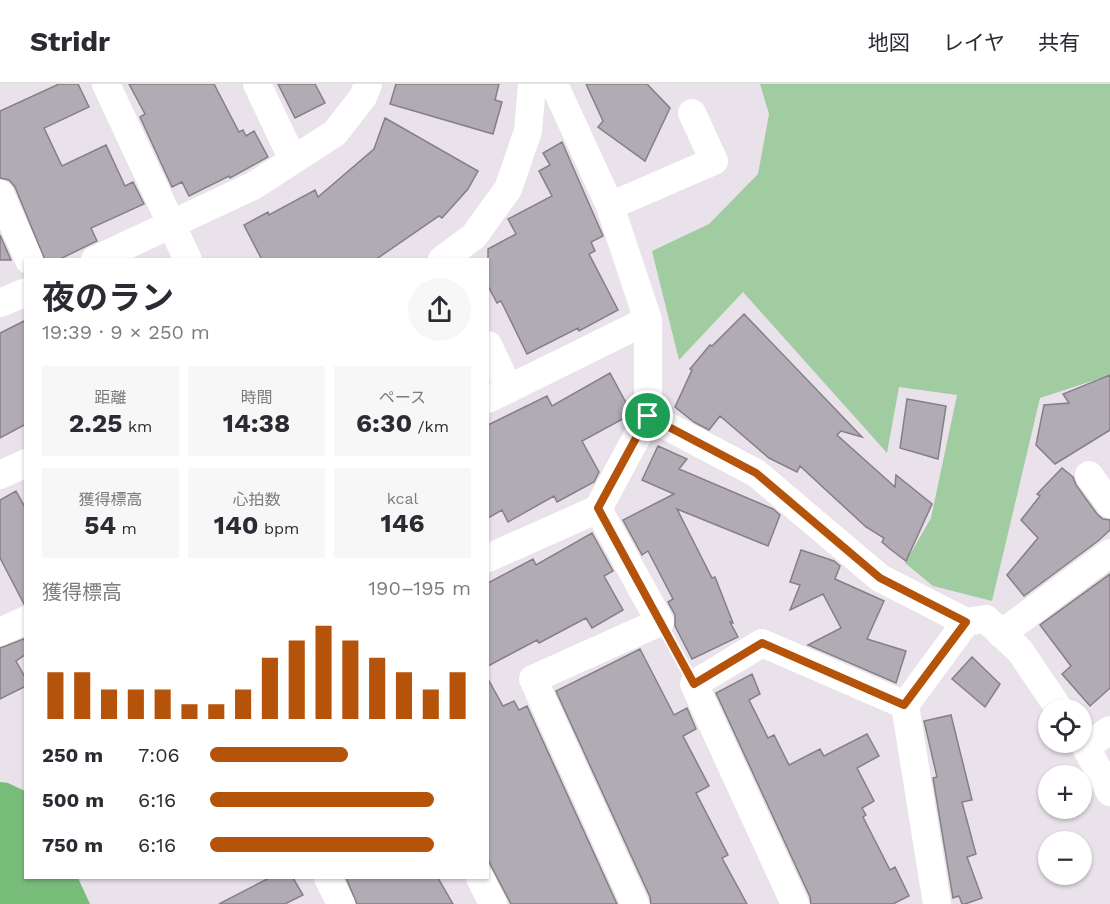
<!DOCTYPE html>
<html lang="ja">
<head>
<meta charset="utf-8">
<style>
	body { margin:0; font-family:"Work Sans","Noto Sans JP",sans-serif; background:#f7f7f7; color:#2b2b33; height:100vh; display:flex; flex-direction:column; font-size:22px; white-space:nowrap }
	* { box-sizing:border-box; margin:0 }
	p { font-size:20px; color:#7c7c81 }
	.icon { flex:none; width:33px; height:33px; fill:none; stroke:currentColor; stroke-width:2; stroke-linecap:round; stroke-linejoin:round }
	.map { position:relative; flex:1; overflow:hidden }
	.details { position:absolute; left:24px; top:174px; width:465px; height:621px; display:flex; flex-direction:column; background:#fff; border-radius:0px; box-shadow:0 2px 4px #0004 }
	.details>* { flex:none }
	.buttons { position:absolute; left:1038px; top:615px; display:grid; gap:12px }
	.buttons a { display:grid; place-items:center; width:54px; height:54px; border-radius:50%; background:#fff; box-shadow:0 2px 4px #0004; font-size:30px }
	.pin { position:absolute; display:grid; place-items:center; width:51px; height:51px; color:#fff; margin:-26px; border:3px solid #fff; border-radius:50%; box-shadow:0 2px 6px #0007 }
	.round { display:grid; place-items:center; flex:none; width:63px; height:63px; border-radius:32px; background:#f7f7f7 }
	.summary { display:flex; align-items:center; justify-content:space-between; height:102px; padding:0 18px }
	h1 { font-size:33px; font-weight:700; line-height:45px }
	.metrics { display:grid; grid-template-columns:repeat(3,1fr); gap:9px; height:102px; padding:6px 18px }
	.metrics div { display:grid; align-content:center; border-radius:0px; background:#f7f7f7; text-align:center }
	.metrics b { font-size:26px; font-weight:700 }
	.metrics small { font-size:16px; font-weight:400 }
	.metrics p { font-size:16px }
	.chart { height:168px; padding:12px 18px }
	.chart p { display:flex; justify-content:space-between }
	.chart svg { width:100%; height:108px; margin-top:6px; stroke:#b45309; stroke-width:6 }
	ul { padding:0 18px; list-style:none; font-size:20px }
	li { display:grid; grid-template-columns:96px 72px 1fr; align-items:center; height:45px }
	li i { height:15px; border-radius:8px; background:#b45309 }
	header { display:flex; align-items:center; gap:36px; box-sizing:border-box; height:84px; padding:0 30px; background:#fff; border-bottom:2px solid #e1e1e2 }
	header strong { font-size:28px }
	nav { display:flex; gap:33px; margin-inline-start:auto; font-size:21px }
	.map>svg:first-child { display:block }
</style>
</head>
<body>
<header>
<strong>Stridr</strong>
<nav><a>地図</a><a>レイヤ</a><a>共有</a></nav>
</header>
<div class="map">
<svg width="1110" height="820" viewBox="0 0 1110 820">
	<rect width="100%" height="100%" fill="#e9e2ea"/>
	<path fill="#a1cba1" d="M760,0H1110V295L1104,293L1040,314L992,517L933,502L905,479L931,434L957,311L899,303L887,369L743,208L679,276L652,167L709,140L758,90L769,30Z"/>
	<path fill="#78bc7a" d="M0,698L8,699L25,707L26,794H78L90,820H0Z"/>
	<path fill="#b1abb3" stroke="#857f86" stroke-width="1.5" d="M59,0H78L89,23L44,44L62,82L106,61L125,102L133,98L144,120L91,144L97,157L58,176H45L15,103L9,96L0,94V27Z
		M129,0H214L239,48L243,46L246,52L254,47L268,73L230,94L229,92L189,112L182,98L172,103L140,33L145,30Z
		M278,0H315L325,19L295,34Z
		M396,0H499L495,16L502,18L493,50L390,20Z
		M586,0H647L670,24L645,77L598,43L603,37Z
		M385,34L478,87L468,105L442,134L439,132L375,176H262L244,141L268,128L269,131L315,106L318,113L374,65Z
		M562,58L603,152L591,158L595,167L589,170L618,226L579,247L578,244L527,270L501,217L497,219L488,202V165L516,150L508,135L552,112L539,87L550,81L543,69Z
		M0,151L11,176H0Z
		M744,230L862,353L841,347L837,351L895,403L896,391L932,420L906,477L890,465L882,458L884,454L866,443L800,382L797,388L769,374L720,332L709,346L694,338L675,323L692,286L690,285L710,261L712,262Z
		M26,236V340L0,354V249Z
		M610,289L631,328L630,331L582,357L599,388L594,398L557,418L554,412L508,438L502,426L488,434V341L547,312L552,322Z
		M1110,291V346L1055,380L1036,361L1044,321L1069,319L1063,310Z
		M907,315L946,322L938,375L900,364Z
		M658,362L687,375L679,385L773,425L780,431L768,462L677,425L712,494L715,493L733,539L730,538L738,553L692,575L675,542V531L668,518L673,515L648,467L642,471L623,436L674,410L642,396Z
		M1062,384L1073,393L1076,401L1097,430L1103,435L1110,436V446L1098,457L1024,512L1007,491L1038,454L1021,436L1040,412L1037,410Z
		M16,407L26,425V520H24L0,474V416Z
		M592,449L613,487L604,492L623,526L592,544L586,534L539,559L537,556L488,582V499L533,475L536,481Z
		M801,466L834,477L840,482L835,495L884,517L867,555L906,567L896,599L808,561L841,544L823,510L790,526L800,501L790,498Z
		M1110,490V604L1090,622L1062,590L1071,582L1040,541Z
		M26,554V570L16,577L26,595V602L0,615V564Z
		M640,565L674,631L687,624L696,645L683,652L709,702L696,709L728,771L722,774L747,820H651L650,813L556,607Z
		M972,573L1000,600L985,623L952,595Z
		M752,590L760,610L749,616L768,654L774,651L789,681L820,665L824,672L867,650L879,672L857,684L874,717L862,724L866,731L863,733L890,786L895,783L909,812L893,820H811L810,813L716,609Z
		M488,595L503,622L514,617L519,626L527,622L617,820H511L488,776Z
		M951,631L972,716L962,718L976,770L967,773L982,814L965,820H962L959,812L953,814L933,694L937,693L924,637Z
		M269,794H293L303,811L285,820H219Z
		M346,794H438L453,820H357Z"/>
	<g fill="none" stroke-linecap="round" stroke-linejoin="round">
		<path stroke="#a09aa1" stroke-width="4" stroke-dasharray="3 4.5" stroke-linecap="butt" d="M672,561L681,575"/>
		<path stroke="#fff" stroke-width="28" d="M106,0L188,176
			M257,0L293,76
			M0,110L29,176
			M610,122L714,77L692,29
			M95,176L253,102L335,49L363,13L368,0
			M442,176L474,152L508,105L528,47L532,0
			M0,219L26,208
			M488,261L509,305
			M488,315L648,236
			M648,332L756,389L880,494L966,538L905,621L937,820
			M0,391L26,379
			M1089,391L1110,420
			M598,425L660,538L533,595L635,820
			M488,474L598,425L648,332V236L610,122L554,0
			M966,538L986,535L1020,567L1060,626
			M0,548L26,536
			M1001,550L1110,469
			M1082,656L1110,708
			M1086,663L1110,646
			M328,794L341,820
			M480,794L493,820
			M795,820L694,600L762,559L905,621"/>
	</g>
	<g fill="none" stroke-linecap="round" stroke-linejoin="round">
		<g stroke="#fff" stroke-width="12">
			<path id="route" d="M648,332L756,389L880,494L966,538L904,621L762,559L694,600L598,424Z"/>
		</g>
		<use href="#route" stroke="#b45309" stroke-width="8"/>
	</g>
</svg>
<div class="buttons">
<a><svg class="icon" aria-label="locate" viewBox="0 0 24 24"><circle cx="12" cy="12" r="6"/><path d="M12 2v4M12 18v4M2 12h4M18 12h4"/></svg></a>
<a>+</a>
<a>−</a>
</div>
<div class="pin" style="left:648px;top:332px;background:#1e9e55"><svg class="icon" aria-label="arrive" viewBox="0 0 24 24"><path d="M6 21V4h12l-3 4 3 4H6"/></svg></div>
<section class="details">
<div class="summary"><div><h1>夜のラン</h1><p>19:39 · 9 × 250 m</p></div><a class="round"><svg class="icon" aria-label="share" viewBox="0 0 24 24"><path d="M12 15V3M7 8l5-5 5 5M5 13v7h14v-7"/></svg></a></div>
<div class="metrics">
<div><p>距離</p><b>2.25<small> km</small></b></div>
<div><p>時間</p><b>14:38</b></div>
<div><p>ペース</p><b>6:30<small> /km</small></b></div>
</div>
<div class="metrics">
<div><p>獲得標高</p><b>54<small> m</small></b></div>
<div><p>心拍数</p><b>140<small> bpm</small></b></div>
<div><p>kcal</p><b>146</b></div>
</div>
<div class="chart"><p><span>獲得標高</span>190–195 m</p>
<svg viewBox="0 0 160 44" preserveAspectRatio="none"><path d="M5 44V25M15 44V25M25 44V32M35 44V32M45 44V32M55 44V38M65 44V38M75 44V32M85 44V19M95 44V12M105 44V6M115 44V12M125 44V19M135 44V25M145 44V32M155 44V25"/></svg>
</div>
<ul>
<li><b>250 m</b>7:06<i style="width:53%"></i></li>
<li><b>500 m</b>6:16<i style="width:86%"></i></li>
<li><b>750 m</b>6:16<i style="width:86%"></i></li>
</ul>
</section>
</div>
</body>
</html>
